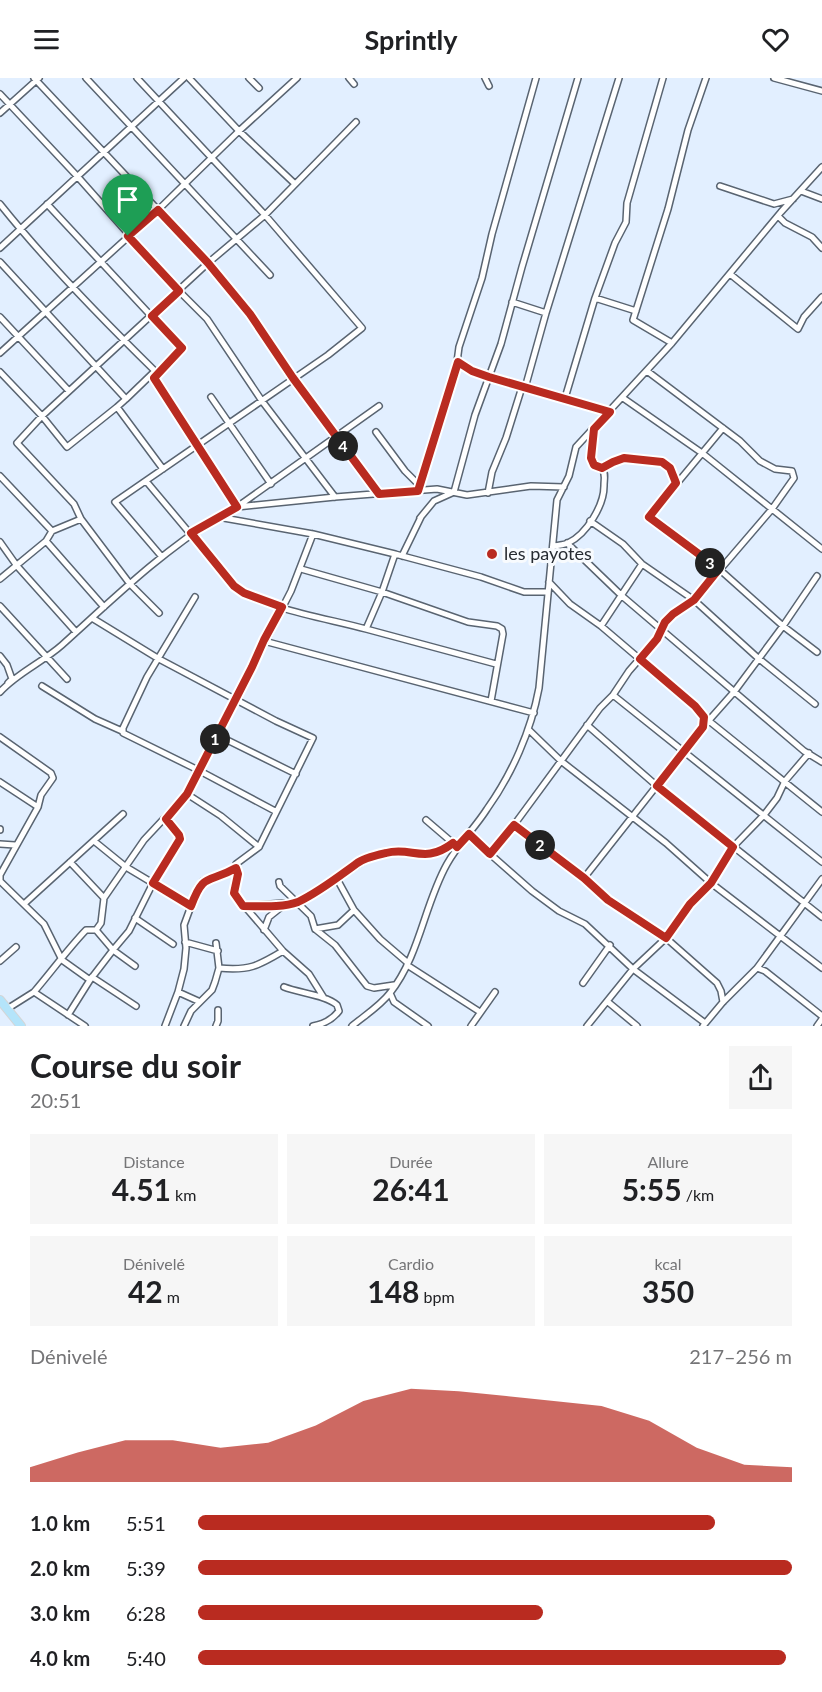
<!DOCTYPE html>
<html lang="fr">
<head>
<meta charset="utf-8">
<style>
	body { margin:0; font-family:Lato,sans-serif; background:#f6f6f6; color:#202124; height:100vh; display:flex; flex-direction:column; font-size:22px; white-space:nowrap }
	* { box-sizing:border-box; margin:0 }
	p { font-size:20px; color:#757577 }
	.icon { flex:none; width:33px; height:33px; fill:none; stroke:currentColor; stroke-width:2; stroke-linecap:round; stroke-linejoin:round }
	.map { position:relative; height:948px; overflow:hidden }
	.side { display:flex; flex-direction:column; background:#fff; flex:1 }
	.side>* { flex:none }
	.pin { position:absolute; display:grid; place-items:center; width:51px; height:51px; color:#fff; margin:-62px -26px; border-radius:50% 50% 50% 0; rotate:-45deg; box-shadow:0 0 6px #0007 }
	.pin .icon { rotate:45deg }
	.km { position:absolute; width:30px; height:30px; margin:-15px; border-radius:50%; background:#222; color:#fff; font-size:16px; line-height:30px; text-align:center }
	.round { display:grid; place-items:center; flex:none; width:63px; height:63px; border-radius:0px; background:#f6f6f6 }
	.overview { display:flex; align-items:center; justify-content:space-between; height:102px; padding:0 30px }
	h1 { font-size:33px; font-weight:700; line-height:45px }
	.stats { display:grid; grid-template-columns:repeat(3,1fr); gap:9px; height:102px; padding:6px 30px }
	.stats div { display:grid; align-content:center; border-radius:0px; background:#f6f6f6; text-align:center }
	.stats b { font-size:30px; font-weight:700 }
	.stats small { font-size:16px; font-weight:400 }
	.stats p { font-size:16px }
	.chart { height:168px; padding:12px 30px }
	.chart p { display:flex; justify-content:space-between }
	.chart svg { width:100%; height:108px; margin-top:6px; fill:#b92b20; opacity:.7 }
	ul { padding:0 30px; list-style:none; font-size:20px }
	li { display:grid; grid-template-columns:96px 72px 1fr; align-items:center; height:45px }
	li i { height:15px; border-radius:8px; background:#b92b20 }
	header { display:flex; justify-content:space-between; align-items:center; height:78px; padding:0 30px; background:#fff; font-size:27px; font-weight:700 }
	.map>svg:first-child { display:block }
</style>
</head>
<body>
<header><svg class="icon" aria-label="menu" viewBox="0 0 24 24"><path d="M4 6h16M4 12h16M4 18h16"/></svg>Sprintly<svg class="icon" aria-label="heart" viewBox="0 0 24 24"><path d="M12 20l-8-8c-3-5 5-10 8-4 3-6 11-1 8 4z"/></svg></header>
<div class="map">
<svg width="822" height="948" viewBox="0 0 822 948">
	<rect width="100%" height="100%" fill="#e2efff"/>
	<g fill="none" stroke-linecap="round" stroke-linejoin="round">
		<g stroke="#596471" stroke-width="8">
			<path id="minor" d="M34,0L208,185L250,236L293,300L379,416
				M86,0L270,197
				M137,0L265,137L362,250L328,277L115,424L162,479
				M189,0L239,53L297,0
				M249,0L259,10
				M349,0L354,6
				M485,0L489,8
				M774,0L822,13
				M0,16L77,98L179,213L207,241L262,323L335,419
				M0,35L39,0
				M720,108L774,126L793,121
				M801,113L822,121
				M0,126C47,185 101,240 155,293L154,300L237,429L379,328
				M47,126L181,270L155,299
				M778,138L785,145L812,159L822,170
				M0,170L184,0
				M0,184L126,321L117,329L163,391
				M730,196L798,251L804,239L822,219
				M595,220L636,233
				M512,224L546,235
				M0,239L69,313
				M672,265L633,242L668,131L688,52L706,0
				M0,275L158,132L239,53L294,105
				M457,284L472,293L489,299L610,334
				M0,294L42,338L67,369L117,329
				M525,310L546,235L619,0
				M211,319L271,406
				M565,320L595,220L615,165L626,144L627,125L663,0
				M623,320L702,375L822,471
				M126,321L155,293
				M723,350L649,439L719,491L783,548L817,574
				M376,354L405,393L419,407
				M602,390L613,384L624,380L662,384L670,390L676,406
				M0,398L52,453
				M146,403L234,508C268,532 326,540 366,551
				M418,413L457,284L459,269L482,200L492,156L536,0
				M488,415L492,394L506,360L522,309
				M219,438L237,429L335,419L437,411L467,417L531,408L564,409
				M420,440L434,423L454,414L475,337L501,266L522,189L578,0
				M81,441L52,453L46,463L104,529
				M590,443L623,466L642,486L694,522L758,580L815,626
				M0,464L17,488L76,554
				M567,465L622,518L804,673L822,684
				M554,468C558,467 564,467 568,465C587,456 604,427 604,408C604,400 606,396 602,390L594,387L592,384L594,351
				M402,478L421,439
				M301,491L382,514L366,551L496,586
				M0,501L46,463
				M549,504L570,526L601,548L695,628L704,639L703,649
				M195,519L147,599L123,650V655L198,692L275,733
				M0,528L67,601
				M159,535L130,506L81,441L74,426L17,365L42,338L208,185L265,137L356,44
				M92,540L159,581L276,643L313,660L259,769
				M601,548L642,486
				M264,563L534,635
				M0,578L7,587L12,601L8,605
				M42,608L95,641L122,653
				M0,614C17,595 43,584 62,567C112,522 161,474 218,439L313,456L395,476
				M613,617L822,784
				M491,623L503,556L502,551L497,548L468,544L382,514L395,476L481,499L524,514H548
				M709,643L822,734
				M587,647L657,708L822,839
				M528,651L561,683L666,765L711,805L822,890
				M217,657L296,696
				M0,659L51,695L53,700L41,717L38,729L0,797
				M0,704L38,729
				M426,742L454,766
				M514,747L584,800L608,822L666,860L717,905L721,913L723,924
				M0,751V752
				M469,756L490,776L532,813L559,833L585,846L633,891L705,945
				M94,763L126,789L191,828
				M0,766L15,767
				M490,776L514,747L600,630L613,617L629,593L657,561L665,544L673,536L694,522L772,431L794,400L792,393L775,391L760,383L740,363L647,293
				M70,784L104,820
				M235,790L238,796L235,817L283,873L309,896L324,920
				M0,798V803L44,846L62,882L90,902
				M584,800L703,649L734,614L783,548L817,498
				M337,801C354,790 369,776 390,774C416,772 429,783 453,765
				M279,804L280,808L311,838L315,851L335,867L367,908L374,910L394,907
				M24,826L123,736
				M243,828L297,824L337,801L354,832L380,861L408,885
				M135,840L173,866
				M315,851L338,847L354,832
				M264,852L269,839L284,827
				M185,864L218,873
				M0,883L16,869
				M407,887L480,934
				M135,888L113,872L129,853L153,805L178,767L179,757L166,741
				M219,890C249,893 258,888 283,873
				M757,890L765,893L822,938
				M92,899L136,928
				M583,905L610,867
				M284,909C299,915 326,917 337,927L339,933C332,942 324,946 313,948
				M34,914C52,893 67,872 86,852H96
				M178,914L198,923
				M390,915L394,924L428,948
				M608,924L637,948
				M7,931L34,914L85,948
				M68,937L90,902L113,872L96,852L101,845L104,820L144,762L187,716L291,513L313,456
				M165,948L178,914L184,891L186,870L184,847L198,809L203,803L235,790L236,786L259,769L221,738L187,716
				M184,948L191,933L212,912L215,904L219,890L216,865
				M216,948L218,943V932
				M352,948C364,938 380,928 390,915C420,877 424,827 447,786C458,766 475,750 487,731C512,696 531,653 539,610L557,422L569,398L576,369L672,265L781,134L822,89
				M471,948L495,914
				M587,948L633,891L666,860L690,826L711,805L733,769L764,737L777,720L785,703L809,675
				M703,948L723,924L757,890L822,801
				M817,948L822,941"/>
		</g>
		<g stroke="#d4d5d6" stroke-width="10">
			<path id="trunk" d="M0,922L21,948"/>
		</g>
		<use href="#minor" stroke="#fff" stroke-width="5"/>
		<use href="#trunk" stroke="#b4e4fa" stroke-width="8"/>
	</g>
	<g fill="none" stroke-linecap="round" stroke-linejoin="round">
		<g stroke="#fff" stroke-width="12">
			<path id="route" d="M158,132L208,185L250,236L293,300L379,416L418,413L458,284L472,293L489,299L610,334L594,351L591,380L594,387L602,390L613,384L624,380L662,384L670,390L676,405L649,439L719,491L694,522L673,536L665,544L657,561L640,581L695,628L704,639L703,649L657,708L733,769L711,805L690,826L666,860L608,822L584,800L514,747L490,776L469,756L457,769L453,765C424,787 412,768 386,775C377,777 363,780 356,786C338,799 319,814 298,824C282,830 260,828 243,828L234,815L238,796L236,790C208,806 204,793 191,828L153,805L180,761L179,757L166,741L187,716L252,589L264,562L282,529L244,515L234,508L191,455L237,429L154,300L182,270L152,238L179,213L128,158Z"/>
		</g>
		<use href="#route" stroke="#b92b20" stroke-width="8"/>
	</g>
	<circle fill="#b92b20" stroke="#f8fbfe" stroke-width="2" cx="492" cy="476" r="6"/>
	<g text-anchor="middle" stroke-width="6" stroke-linejoin="round" paint-order="stroke">
		<g font-size="18" fill="#262b31" stroke="#f8fbfe" text-anchor="start">
			<text x="504" y="482">les payotes</text>
		</g>
	</g>
</svg>
<div class="pin" style="left:128px;top:158px;background:#1e9e55"><svg class="icon" aria-label="arrive" viewBox="0 0 24 24"><path d="M6 21V4h12l-3 4 3 4H6"/></svg></div>
<b class="km" style="left:215px;top:661px">1</b>
<b class="km" style="left:540px;top:767px">2</b>
<b class="km" style="left:710px;top:485px">3</b>
<b class="km" style="left:343px;top:368px">4</b>
</div>
<section class="side">
<div class="overview"><div><h1>Course du soir</h1><p>20:51</p></div><a class="round"><svg class="icon" aria-label="share" viewBox="0 0 24 24"><path d="M12 15V3M7 8l5-5 5 5M5 13v7h14v-7"/></svg></a></div>
<div class="stats">
<div><p>Distance</p><b>4.51<small> km</small></b></div>
<div><p>Durée</p><b>26:41</b></div>
<div><p>Allure</p><b>5:55<small> /km</small></b></div>
</div>
<div class="stats">
<div><p>Dénivelé</p><b>42<small> m</small></b></div>
<div><p>Cardio</p><b>148<small> bpm</small></b></div>
<div><p>kcal</p><b>350</b></div>
</div>
<div class="chart"><p><span>Dénivelé</span>217–256 m</p>
<svg viewBox="0 0 160 44" preserveAspectRatio="none"><path d="M0 44V38L10 32L20 27L30 27L40 30L50 28L60 21L70 11L80 6L90 7L100 9L110 11L120 13L130 19L140 30L150 37L160 38V44z"/></svg>
</div>
<ul>
<li><b>1.0 km</b>5:51<i style="width:87%"></i></li>
<li><b>2.0 km</b>5:39<i style="width:100%"></i></li>
<li><b>3.0 km</b>6:28<i style="width:58%"></i></li>
<li><b>4.0 km</b>5:40<i style="width:99%"></i></li>
</ul>
</section>
</body>
</html>
